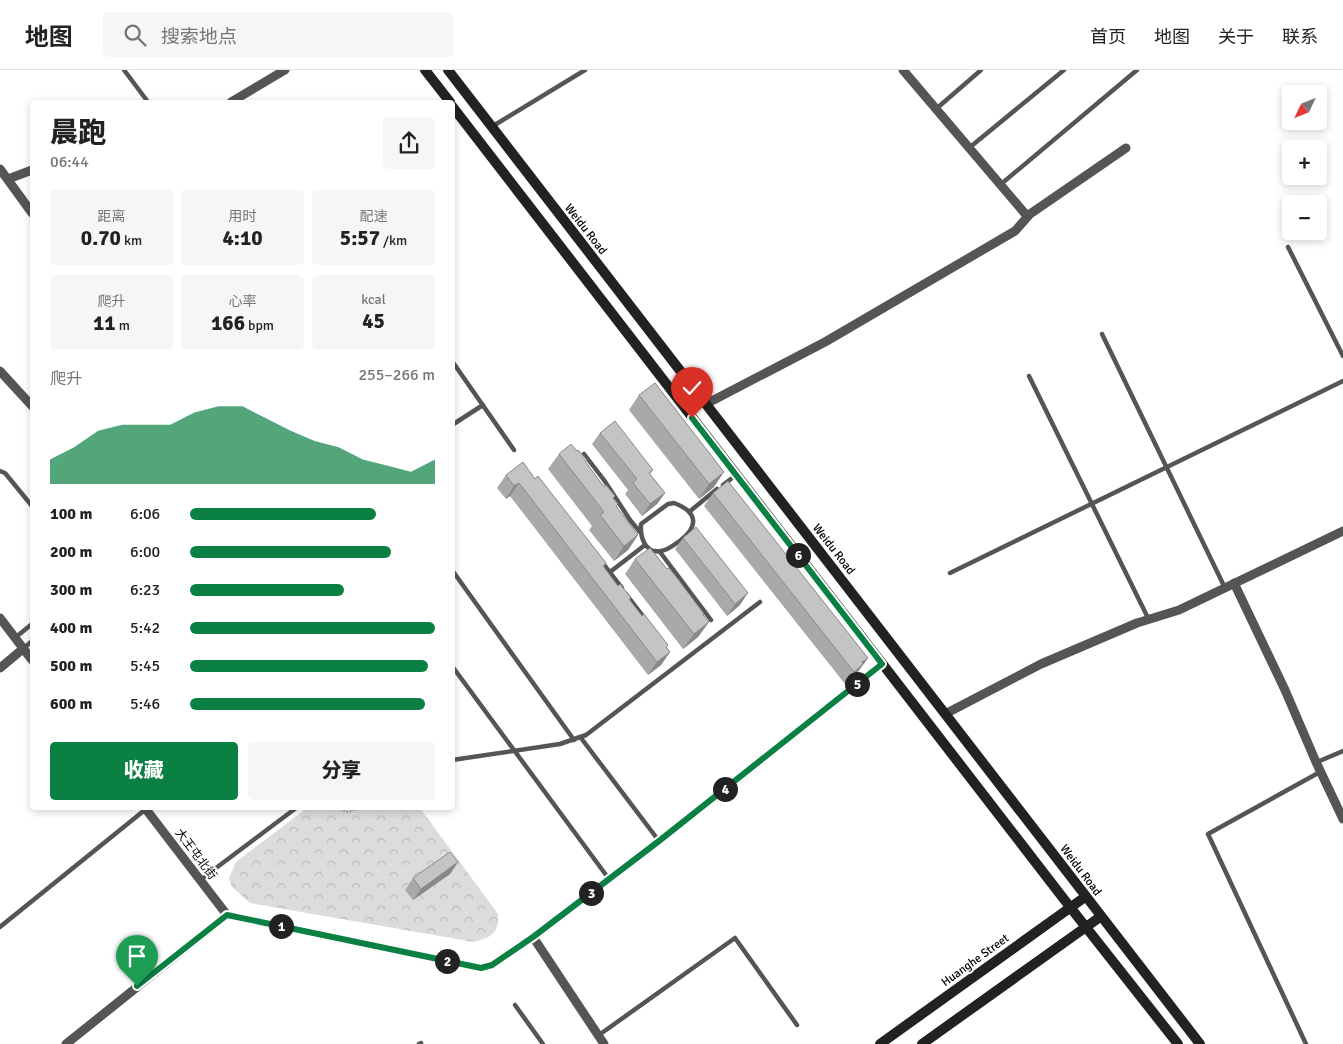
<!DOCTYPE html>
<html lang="zh">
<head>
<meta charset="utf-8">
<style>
	body { margin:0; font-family:Signika,"Noto Sans SC",sans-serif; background:#f6f6f6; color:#222; height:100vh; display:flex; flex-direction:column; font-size:19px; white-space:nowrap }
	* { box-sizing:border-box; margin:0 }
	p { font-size:16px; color:#767676 }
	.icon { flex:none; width:28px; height:28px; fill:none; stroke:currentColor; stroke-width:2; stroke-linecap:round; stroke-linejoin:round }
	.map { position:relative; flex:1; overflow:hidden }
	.sheet { position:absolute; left:30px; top:30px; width:425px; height:710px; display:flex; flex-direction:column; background:#fff; border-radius:5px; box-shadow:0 2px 8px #0003 }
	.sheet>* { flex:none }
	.needle { width:32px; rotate:227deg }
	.tools { position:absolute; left:1282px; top:15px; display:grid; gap:10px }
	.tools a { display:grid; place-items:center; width:45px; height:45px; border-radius:5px; background:#fff; box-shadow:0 2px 8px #0003; font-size:25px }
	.pin { position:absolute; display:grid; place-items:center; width:42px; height:42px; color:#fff; margin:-51px -21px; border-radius:50% 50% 50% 0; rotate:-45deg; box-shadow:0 0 5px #0007 }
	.pin .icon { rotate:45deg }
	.km { position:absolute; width:25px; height:25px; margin:-12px; border-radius:50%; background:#222; color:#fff; font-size:14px; line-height:25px; text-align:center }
	.round { display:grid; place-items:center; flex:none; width:52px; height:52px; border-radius:5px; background:#f6f6f6 }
	.head { display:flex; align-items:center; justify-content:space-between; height:85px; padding:0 20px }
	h1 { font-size:28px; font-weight:800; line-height:38px }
	.stats { display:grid; grid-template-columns:repeat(3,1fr); gap:8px; height:85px; padding:5px 20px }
	.stats div { display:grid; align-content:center; border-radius:5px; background:#f6f6f6; text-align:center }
	.stats b { font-size:21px; font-weight:800 }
	.stats small { font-size:14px; font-weight:400 }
	.stats p { font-size:14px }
	.chart { height:140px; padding:10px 20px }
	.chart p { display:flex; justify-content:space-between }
	.chart svg { width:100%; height:90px; margin-top:5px; fill:#0b8043; opacity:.7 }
	.primary-button { display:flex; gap:10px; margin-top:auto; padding:10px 20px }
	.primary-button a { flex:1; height:58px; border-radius:5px; background:#0b8043; color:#fff; font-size:20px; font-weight:800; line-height:58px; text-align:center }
	.primary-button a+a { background:#f6f6f6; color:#222 }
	ul { padding:0 20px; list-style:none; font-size:16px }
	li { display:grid; grid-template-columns:80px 60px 1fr; align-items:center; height:38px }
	li i { height:12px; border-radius:6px; background:#0b8043 }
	header { display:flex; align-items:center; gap:30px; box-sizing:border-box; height:70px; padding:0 25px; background:#fff; border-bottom:1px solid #e0e0e0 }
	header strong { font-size:24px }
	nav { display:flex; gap:28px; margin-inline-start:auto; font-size:18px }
	.search { width:350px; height:45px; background:#f6f6f6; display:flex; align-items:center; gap:12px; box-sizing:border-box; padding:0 18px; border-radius:5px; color:#767676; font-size:19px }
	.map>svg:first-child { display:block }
</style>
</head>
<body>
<header>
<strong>地图</strong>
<div class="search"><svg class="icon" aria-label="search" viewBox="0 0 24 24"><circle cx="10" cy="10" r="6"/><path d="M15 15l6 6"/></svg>搜索地点</div>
<nav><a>首页</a><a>地图</a><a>关于</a><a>联系</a></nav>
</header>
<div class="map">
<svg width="1343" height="974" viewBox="0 0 1343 974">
	<defs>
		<pattern id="forest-crowns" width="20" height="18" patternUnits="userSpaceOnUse" patternTransform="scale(1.25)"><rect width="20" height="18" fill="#dcdcdc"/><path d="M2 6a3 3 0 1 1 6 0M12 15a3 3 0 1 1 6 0" fill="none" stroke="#bbb"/></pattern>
	</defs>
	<rect width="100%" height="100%" fill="#fff"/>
	<path fill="url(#forest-crowns)" d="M307,738H420L498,844C499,864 491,867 474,872L250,833L232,817L229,808L236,792Z"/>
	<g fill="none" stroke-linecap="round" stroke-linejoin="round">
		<path stroke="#777" stroke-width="2" stroke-dasharray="1 2.5" stroke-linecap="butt" d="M341,738L346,742L352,741L357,738"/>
		<path stroke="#555" stroke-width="4.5" d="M124,0L148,32
			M936,39L981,0
			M493,56L585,0
			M969,78L1064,0
			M1000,115L1137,0
			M1288,177L1343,286
			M1102,264L1225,518
			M452,291L514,380
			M1029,306L1149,550
			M452,355L483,335
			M584,384L604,410L630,450L640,462
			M0,401L5,403L32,436
			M723,415L736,405
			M674,433C696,441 700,455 681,470C675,474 669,480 661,481C645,484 640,467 641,454L668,434Z
			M689,442L717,419
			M660,482L711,550
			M602,492L622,518
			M452,500L574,670
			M610,502L645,475
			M950,503L1343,311
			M626,524L646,550
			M16,567L32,554
			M24,578L32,571
			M452,596L609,809
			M581,668L659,771
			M452,690L560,674L586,665L760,532
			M1317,692L1343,681
			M200,810L296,738
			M0,857L146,739
			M515,935L543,974
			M599,965L735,868L797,955
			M419,974L421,973
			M1306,974L1208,764L1320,702"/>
		<path stroke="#555" stroke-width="9" d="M903,0L1027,146
			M231,32L285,0
			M0,99L32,143
			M8,109L32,100
			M0,301L32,336
			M706,334L825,272L1015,161L1030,144L1126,78
			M1234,513L1285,620L1316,692L1343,749
			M0,548L32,590
			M0,598L24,578
			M945,644L1041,594L1137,553L1179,540L1343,461
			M145,738L227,845
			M227,845L481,898L492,895L533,867L659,771L882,594
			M533,867L604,974
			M66,974L227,845"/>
		<path stroke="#222" stroke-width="10" d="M425,0L450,32
			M448,0L1200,974
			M452,36L1070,837L1178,974
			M880,974L1085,827
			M922,974L1100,847"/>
	</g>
	<path fill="#a9a9a9" d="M639,325L714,417L699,429L629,340Z
		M600,363L653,400L650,404L665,423L657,434L642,446L625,424L628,420L592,374Z
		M577,381L587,390L585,392L604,417L615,426L613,428L616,436L638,465L628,480L614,491L589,460L592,456L548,399L559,384Z
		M506,405L535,409L606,493L604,497L618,516L631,528L629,530L642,546L668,575L666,577L670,582L661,595L648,605L510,426L506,429L497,418Z
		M713,423L868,588L854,607L845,614L704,436Z
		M683,468L740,535L727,546L675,479Z
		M635,489L667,499L704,544L703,546L709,552L698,567L683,579L625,504Z
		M458,792L450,804L413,830L405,820L413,808Z"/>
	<path fill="#898989" d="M724,402L714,417L699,429L709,414Z
		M519,413L510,426L506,429L514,416Z
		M665,423L657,434L642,446L650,434Z
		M638,465L628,480L614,491L624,476Z
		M748,523L740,535L727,546L735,534Z
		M709,552L698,567L683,579L694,564Z
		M670,582L661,595L648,605L657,592Z
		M868,588L854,607L845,614L862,592Z
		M458,792L450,804L413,830L421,819Z"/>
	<path fill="#c4c4c4" stroke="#898989" d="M655,313L724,402L709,414L639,325Z
		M615,351L653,400L649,403L665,423L650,434L633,413L637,409L600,363Z
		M571,374L577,381L578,380L587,390L585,391L604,417L606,415L615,426L613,428L618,434L616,436L638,465L624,476L600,445L604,442L559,384Z
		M523,392L535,409L538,406L606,493L603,496L618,516L620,514L631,528L629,529L642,546L644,544L668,575L666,577L670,582L657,592L519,413L514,416L506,405Z
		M728,411L868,588L862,592L863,594L854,602L713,423Z
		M696,457L748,523L735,534L683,468Z
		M650,478L667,499L669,498L677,508L704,544L703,545L709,552L694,564L635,489Z
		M450,782L458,792L421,819L413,808Z"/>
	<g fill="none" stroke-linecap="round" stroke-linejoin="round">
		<g stroke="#fff" stroke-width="10">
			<path id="route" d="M137,916L227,845L481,898L492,895L533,867L659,771L882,594L692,348"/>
		</g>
		<use href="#route" stroke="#0b8043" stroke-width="6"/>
	</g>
	<g text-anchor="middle" stroke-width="4" stroke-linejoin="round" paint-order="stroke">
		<g font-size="12" fill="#000" stroke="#fff">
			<text transform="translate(586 159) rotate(52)" y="4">Weidu Road</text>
			<text transform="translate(834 479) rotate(52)" y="4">Weidu Road</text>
			<text transform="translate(196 784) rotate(53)" y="4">大王屯北街</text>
			<text transform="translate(1081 800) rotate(53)" y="4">Weidu Road</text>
			<text transform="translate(975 890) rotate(-36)" y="4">Huanghe Street</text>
		</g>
	</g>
</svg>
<div class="tools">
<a><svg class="needle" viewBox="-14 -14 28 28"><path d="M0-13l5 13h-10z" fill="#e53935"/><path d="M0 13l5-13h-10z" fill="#767676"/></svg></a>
<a>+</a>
<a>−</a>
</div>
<div class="pin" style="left:137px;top:916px;background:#1e9e55"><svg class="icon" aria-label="arrive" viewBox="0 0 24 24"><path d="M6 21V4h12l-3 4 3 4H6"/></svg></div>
<div class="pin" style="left:692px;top:348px;background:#d93025"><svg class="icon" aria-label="check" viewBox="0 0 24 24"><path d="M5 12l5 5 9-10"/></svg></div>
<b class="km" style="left:281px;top:856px">1</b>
<b class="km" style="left:447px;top:891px">2</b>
<b class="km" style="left:591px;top:823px">3</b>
<b class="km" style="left:725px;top:719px">4</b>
<b class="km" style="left:857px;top:614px">5</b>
<b class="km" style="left:798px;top:485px">6</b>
<section class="sheet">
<div class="head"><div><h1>晨跑</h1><p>06:44</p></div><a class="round"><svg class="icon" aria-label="share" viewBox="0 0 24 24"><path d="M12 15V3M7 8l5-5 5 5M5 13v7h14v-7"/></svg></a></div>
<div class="stats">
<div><p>距离</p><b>0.70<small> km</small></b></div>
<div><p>用时</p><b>4:10</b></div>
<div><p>配速</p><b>5:57<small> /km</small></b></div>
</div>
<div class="stats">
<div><p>爬升</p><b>11<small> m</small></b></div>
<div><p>心率</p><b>166<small> bpm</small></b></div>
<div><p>kcal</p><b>45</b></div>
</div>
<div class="chart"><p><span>爬升</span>255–266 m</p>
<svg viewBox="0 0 160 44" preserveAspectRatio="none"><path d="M0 44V32L10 26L20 18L30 15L40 15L50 15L60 9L70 6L80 6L90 12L100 18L110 23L120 26L130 32L140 35L150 38L160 32V44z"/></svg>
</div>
<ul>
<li><b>100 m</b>6:06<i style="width:76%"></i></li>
<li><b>200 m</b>6:00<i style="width:82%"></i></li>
<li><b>300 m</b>6:23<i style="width:63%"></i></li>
<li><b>400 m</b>5:42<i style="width:100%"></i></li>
<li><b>500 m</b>5:45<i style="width:97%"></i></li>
<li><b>600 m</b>5:46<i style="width:96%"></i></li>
</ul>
<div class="primary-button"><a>收藏</a><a>分享</a></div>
</section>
</div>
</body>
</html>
